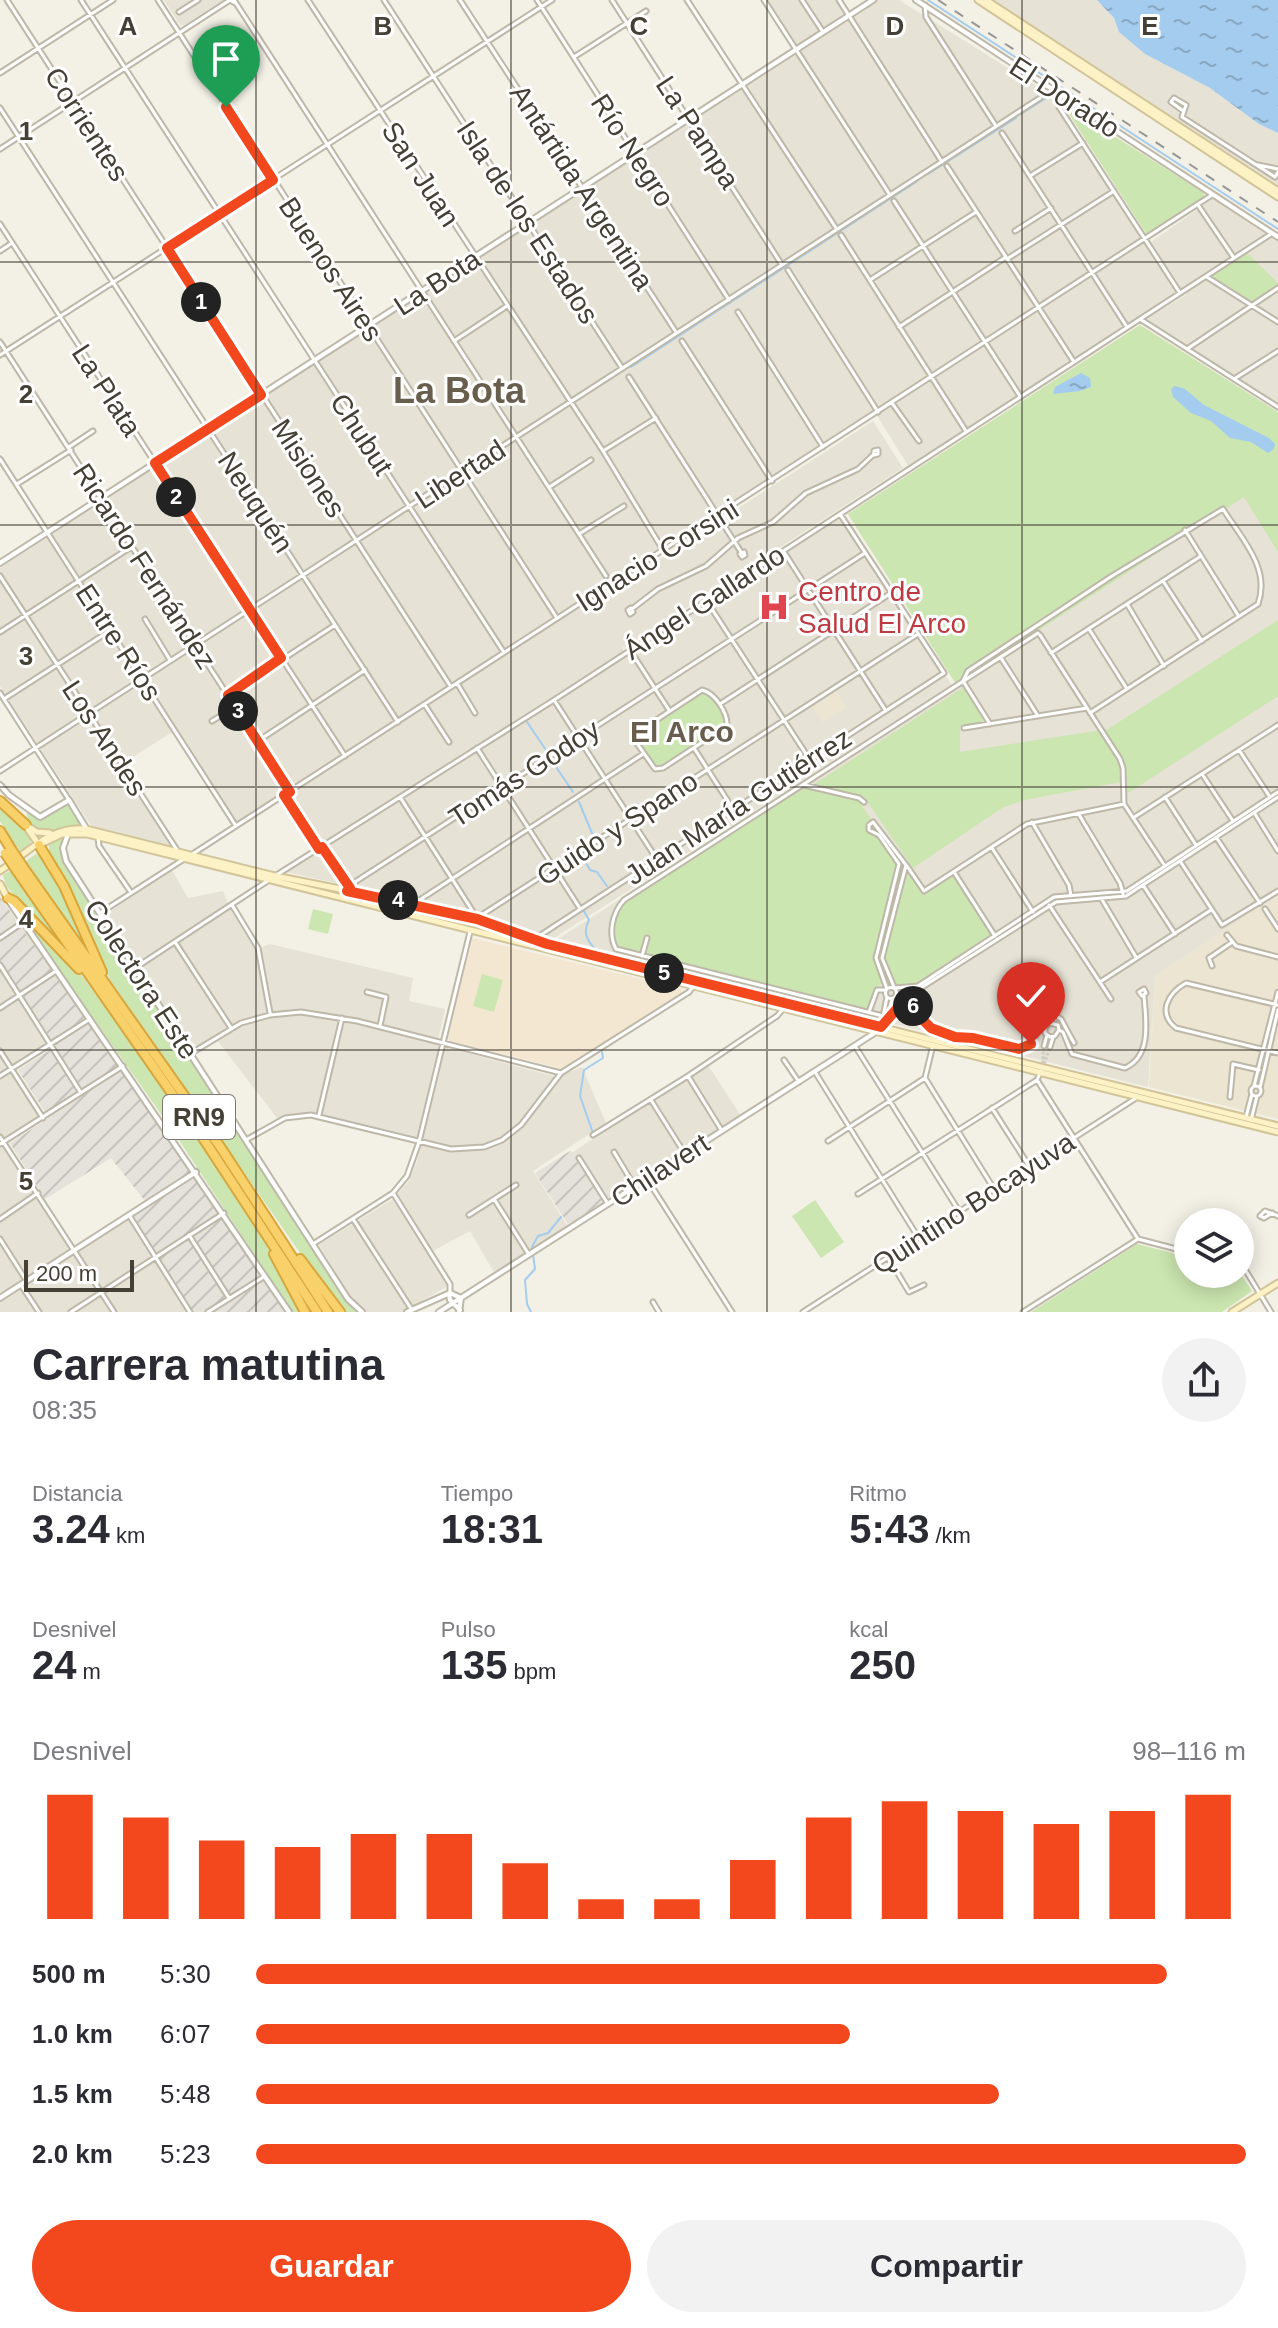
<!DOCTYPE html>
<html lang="es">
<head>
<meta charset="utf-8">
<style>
	body { margin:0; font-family:Arial,sans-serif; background:#f2f2f3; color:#2b2b33; height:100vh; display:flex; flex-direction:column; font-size:30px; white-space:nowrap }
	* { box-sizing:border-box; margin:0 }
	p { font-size:26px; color:#7c7c81 }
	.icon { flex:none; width:44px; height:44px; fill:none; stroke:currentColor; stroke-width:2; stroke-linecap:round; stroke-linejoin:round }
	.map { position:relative; height:1312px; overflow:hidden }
	.details { display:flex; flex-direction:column; background:#fff; flex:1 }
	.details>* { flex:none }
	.buttons { position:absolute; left:1174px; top:1208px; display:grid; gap:16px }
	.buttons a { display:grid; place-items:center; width:80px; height:80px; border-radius:50%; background:#fff; box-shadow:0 4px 20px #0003; font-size:40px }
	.scale { position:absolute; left:24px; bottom:20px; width:110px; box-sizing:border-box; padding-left:8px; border:4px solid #454036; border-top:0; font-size:22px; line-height:28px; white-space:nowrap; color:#454036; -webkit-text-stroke:6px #fff; paint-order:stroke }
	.pin { position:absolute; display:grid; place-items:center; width:68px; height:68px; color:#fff; margin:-82px -34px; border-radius:50% 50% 50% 0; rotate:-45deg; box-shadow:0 0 8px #0007 }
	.pin .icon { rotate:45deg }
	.km { position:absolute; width:40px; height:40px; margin:-20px; border-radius:50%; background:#222; color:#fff; font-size:22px; line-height:40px; text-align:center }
	.round { display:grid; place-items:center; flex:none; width:84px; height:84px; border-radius:42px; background:#f2f2f3 }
	.overview { display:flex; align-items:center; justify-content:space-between; height:136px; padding:0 32px }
	h1 { font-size:44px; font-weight:800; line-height:60px }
	.stats { display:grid; grid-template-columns:repeat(3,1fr); gap:12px; height:136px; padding:8px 32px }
	.stats div { display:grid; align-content:center }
	.stats b { font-size:40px; font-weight:800 }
	.stats small { font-size:22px; font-weight:400 }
	.stats p { font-size:22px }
	.chart { height:224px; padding:16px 32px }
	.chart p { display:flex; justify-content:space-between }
	.chart svg { width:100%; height:144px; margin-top:8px; stroke:#f3481d; stroke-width:6 }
	.cta { display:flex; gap:16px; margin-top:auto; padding:16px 32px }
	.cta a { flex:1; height:92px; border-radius:48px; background:#f3481d; color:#fff; font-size:32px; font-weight:800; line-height:92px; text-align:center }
	.cta a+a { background:#f2f2f3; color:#2b2b33 }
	ul { padding:0 32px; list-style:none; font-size:26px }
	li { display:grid; grid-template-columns:128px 96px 1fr; align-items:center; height:60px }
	li i { height:20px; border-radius:10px; background:#f3481d }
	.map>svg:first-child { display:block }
</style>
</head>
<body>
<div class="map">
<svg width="1278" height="1312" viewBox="0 0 1278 1312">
	<defs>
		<pattern id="industrial-furrows" width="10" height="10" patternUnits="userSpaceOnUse" patternTransform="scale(2)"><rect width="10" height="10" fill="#e5e1db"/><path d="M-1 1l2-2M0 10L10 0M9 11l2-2" fill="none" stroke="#c6c2bd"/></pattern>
		<pattern id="water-ripples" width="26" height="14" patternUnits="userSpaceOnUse" patternTransform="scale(2)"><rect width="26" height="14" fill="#a4ccee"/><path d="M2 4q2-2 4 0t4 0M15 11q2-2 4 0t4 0" fill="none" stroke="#87a7c2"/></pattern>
	</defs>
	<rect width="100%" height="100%" fill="#f3f0e6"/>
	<path fill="#e6e2d5" d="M164,0H224L184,25H180Z
		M768,0H835L844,14L797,45Z
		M876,0H899L1048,93L1178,292L909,467L874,411L590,595L595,601L873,421L903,468L624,648L621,644L624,651L320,845L286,793L237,823L177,729L119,766L171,848L97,829L90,824L0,686V568Z
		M993,0H1097L1114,18L1118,30L1145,54L1210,88L1259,124L1278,133V187Z
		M1214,198L1278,240V403L1146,319L1186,295L1151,242Z
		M1140,325L1278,412V896L1155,976L1148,1087L619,955L553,942L956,684L848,514Z
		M837,519L841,520L952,685L551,940L420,902L287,872Z
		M172,870L188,898L223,891L230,909L255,950L270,944L413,978L409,1001L445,1009L437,1045L557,1077L582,1067L606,1123L533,1171L568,1227L495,1274L470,1231L429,1253L448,1286L402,1312H367L355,1304L319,1245L393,1199L408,1182L417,1162L423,1138L316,1113L290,1114L277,1118L214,1036L191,1050L106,919L108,913Z
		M0,969L47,1044L7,1068L40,1116L0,1139Z
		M708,1065L741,1116L609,1202L573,1152Z
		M0,1142L74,1253L128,1217L187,1312H0Z"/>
	<path fill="#f4e7d2" d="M472,938L682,989L683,992L564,1069L450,1041L448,1038Z"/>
	<path fill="url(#industrial-furrows)" d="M0,897L119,1065L285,1312H193L133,1216L149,1206L111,1158L45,1199L10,1143L49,1118L18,1070L56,1046L0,961Z
		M570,1151L573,1152L603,1199V1203L568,1224L535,1173Z"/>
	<path fill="#ebe5d1" d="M836,691L847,707L823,723L813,707Z
		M1278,896V1119L1149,1087L1155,976Z"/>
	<path fill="#cbe6b0" d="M1062,103L1204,193V197L1147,235Z
		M1246,252L1278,283V287L1254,303L1210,276Z
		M1140,325L1278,412V552L1244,497L956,684L848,514Z
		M1278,620V696L1122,797L1121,782L1024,800L1002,808L913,868L864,797L813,785L964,687L985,719L983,722L960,726V752L1108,729Z
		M704,692C714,696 726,715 725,725L663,765L654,766L636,739L638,732Z
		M806,787L858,800L923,893L953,874L991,934L917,983L907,986L880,984L875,990L870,1008L866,1010L616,946V915L626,899Z
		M0,803L20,822L31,839L30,844L20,851L0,821Z
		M67,805L71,807L80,824C62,831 27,841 27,812L40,819Z
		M62,837L64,839L61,855L64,863L324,1265L357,1312H344L326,1290L110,980L62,874L49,854V845Z
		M36,854L43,855L57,877L91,955L26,861Z
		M13,869L71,957L6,886L3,875Z
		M398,903L493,927V933L393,909L394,905Z
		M16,908L77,969L169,1095L250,1214L303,1312H292L175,1134Z
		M313,909L333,914L328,934L308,929Z
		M482,974L503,980L494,1012L473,1006Z
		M815,1200L844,1242L821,1258L792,1216Z
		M1137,1244L1188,1257V1274L1240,1273L1252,1291L1222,1312H1031Z"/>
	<path fill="url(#water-ripples)" d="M1097,0H1278V133L1259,124L1210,88L1145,54L1119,32L1114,18Z
		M1081,373L1090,378L1091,387L1080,391L1053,394L1055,387Z
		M1175,386L1185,389L1204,405L1269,438L1275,444L1274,449L1268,453L1251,442L1230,438L1211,421L1191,413L1173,397L1171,389Z"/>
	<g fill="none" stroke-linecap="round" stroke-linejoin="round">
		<path stroke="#a4ccee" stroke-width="2" d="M928,0L1278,229
			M1021,114L1051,95
			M928,174L1016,118
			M921,178L922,177
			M631,367L916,182
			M527,722L548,753
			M552,761L573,792
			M579,802L594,838
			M582,856L590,870L597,872L607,886
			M584,911L589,920C583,931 586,939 594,948
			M593,1133L580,1096L584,1070L603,1058L602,1052
			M531,1312L527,1304L525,1280L535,1269L532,1247L538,1236L548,1233L561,1217"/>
		<path stroke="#d0cdc3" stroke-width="3" stroke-dasharray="3 1.5" stroke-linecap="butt" d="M1044,1064L1050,1047
			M1042,1068L1044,1046"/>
		<g stroke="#beb8a9" stroke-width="7">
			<path id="minor" d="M7,0L451,687
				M81,0L503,651
				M158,0L557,618
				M234,0L606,576
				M308,0L603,451L663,550
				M384,0L622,368
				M460,0L676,332
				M537,0L729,300
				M612,0L782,265
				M687,0L836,228
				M764,0L890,195
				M802,0L823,32
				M839,0L942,162
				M925,5L926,17L996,126
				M179,12L198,0
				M574,57L646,11
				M0,73L113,0
				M1061,95L1059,107L1180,293
				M0,108L398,722
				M1182,110L1171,102L1174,98L1186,105L1182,117L1275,177L1278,172
				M1002,133L1127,327
				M0,149L230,0L235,3
				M1258,165L1278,169
				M947,166L1074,362
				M1030,176L1083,143
				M894,201L1020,396
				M1198,205L1234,258
				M0,224L345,756
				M1015,231L1051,208
				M841,235L966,431
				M0,251L12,243
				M1007,259L1114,191
				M788,270L878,412
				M1207,277L1278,322
				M870,280L976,212
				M738,312L823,447
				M1140,319L1278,407
				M899,327L1006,257
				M454,341L507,306
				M682,341L772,481
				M0,342L290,792
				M1187,349L1278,288
				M0,355L552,0
				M629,377L741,552
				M1234,379L1278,351
				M892,403L919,441
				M69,447L93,431
				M878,450V454L874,455V451Z
				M603,451L656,418
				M0,459L236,826
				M17,484L71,450
				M551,486L591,460
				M1185,530L1238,615
				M579,534L624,506
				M744,552L745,555L742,557L740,554Z
				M784,552L886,711
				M0,576L177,850
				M1163,581L1202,641
				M706,600L810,760
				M1127,604L1164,666
				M631,608L633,612L630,614L628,610Z
				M632,609L658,589L706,566L738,538L773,522L806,493L858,469L874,454
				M145,619L170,660
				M1089,629L1127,689
				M0,632L131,547
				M1040,635L1120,759L1123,768L1124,804L1165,866
				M630,650L669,710
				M1051,653L1201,556
				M1001,658L1038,716
				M457,683L475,713
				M702,690C715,693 728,713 727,726L663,768L655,769L636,742L635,734Z
				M0,693L69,800
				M228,695L335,625
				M4,699L111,630
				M554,700L656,858
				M720,704L891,593
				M425,705L449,742
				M212,721L235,707
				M990,724L963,681L968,671L1112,576L1223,509C1241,538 1271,568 1258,604L1090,713
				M964,728L1087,708
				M258,741L365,670
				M477,748L579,907
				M694,748L733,809
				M1239,750L1270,797
				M0,771L1040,98
				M1202,774L1233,821
				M804,785L859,798L864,802
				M284,795L319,849
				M400,797L477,918
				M1165,797L1196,845
				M1078,813L1120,883L1123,894
				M1255,814L1278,851
				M1133,818L1278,725
				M1032,822L1069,885L1071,896
				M98,837L99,846L130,891
				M1216,837L1260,903
				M322,847L349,887
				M992,848L1033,912
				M191,855L1212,195
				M1180,861L1222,925L1278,891
				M907,866L924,891L1027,824L1124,804
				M954,872L995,936
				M275,876L554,700L1271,234
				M1143,885L1175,934
				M349,888L355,882L865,553
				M1101,898L1136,957
				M415,903L643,754
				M232,905L258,948L270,1013
				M1049,905L1111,999
				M1265,909L1278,929
				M100,913L184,859
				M477,918L918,634
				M1227,935L1236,946L1278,957
				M0,938L22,923
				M533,940L944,673L840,514
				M175,942L231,1028
				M642,956L647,938
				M0,965L81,1093
				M1212,966L1209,958L1231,943
				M135,968L269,880
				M1100,982L1211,910
				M885.5 993a5.5 5.5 0 1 1 11 0a5.5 5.5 0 1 1-11 0Z
				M895,988L918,986L1054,897L1127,891L1278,792
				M907,988L915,1009L931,1028L955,1037L973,1038L1023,1048L1031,1044L1039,1029L1045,1028
				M887,989L876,958L899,864L879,835L869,830V825L873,822L906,865L882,958L894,987
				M1144,989L1146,993L1142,996L1139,992Z
				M367,992L386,997L380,1026
				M894,998H905L1056,902L1126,896L1278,797
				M1032,1002L1061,1019L1074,1043
				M1278,1005L1186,983C1168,993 1157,1013 1176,1028L1278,1053
				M0,1008L56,971
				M1029,1008L1039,986L1034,981L1021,990L1020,1000C1028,1010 1045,1011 1049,1023L1058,1025L1059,1030L1055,1036L1050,1037L1045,1033V1028L1049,1023
				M869,1012L877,990H885
				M883,1016L616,949C608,934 612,913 624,900L1038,633
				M889,1021L905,998
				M881,1027L886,1024L892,999
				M881,1027L887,997
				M1059,1030L1063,1032L1072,1054L1125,1068C1152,1056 1146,1021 1144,996
				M855,1046L959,1211
				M1044,1046L1047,1035
				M1050,1047L1053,1037
				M0,1051L43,1118
				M190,1054L241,1023L270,1015L301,1012L357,1021L561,1073
				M784,1060L799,1082
				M815,1072L918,1237
				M0,1076L90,1019
				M688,1076L722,1131
				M925,1078L994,1189
				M1037,1080L1138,1239
				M1254,1086L1278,992
				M1251 1091a5 5 0 1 1 10 0a5 5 0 1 1-10 0Z
				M1260,1088L1278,1010
				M1230,1097L1233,1064L1259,1070
				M651,1100L685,1154
				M992,1108L1029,1166
				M319,1115L342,1018
				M1246,1117L1252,1094
				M1251,1120L1257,1096
				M593,1135L688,1076L777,1016L783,1009
				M0,1137L114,1312
				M246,1140L285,1118L311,1115L451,1149L484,1147L502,1140L521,1125L561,1073L689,992L693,987
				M828,1141L925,1078L933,1045
				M0,1144L123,1066
				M614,1152L635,1187
				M579,1158L608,1204
				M647,1179L732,1312
				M393,1193L450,1284V1293
				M858,1194L1037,1080L1041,1071
				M494,1199L528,1253
				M1272,1213L1264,1218L1260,1216L1265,1211C1270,1213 1274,1214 1278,1216
				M129,1215L190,1312
				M469,1215L516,1185
				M0,1219L38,1193
				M353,1219L412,1310
				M189,1235L229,1298
				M0,1239L26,1280
				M1138,1239L1188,1252
				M313,1244L393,1193L407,1176L419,1142L470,932
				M888,1257L909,1292L924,1285
				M1240,1266L1246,1271L1271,1312
				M21,1285L39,1312
				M653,1302L659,1312
				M71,1312L224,1213
				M208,1312L265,1276
				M803,1312L1136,1098
				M1023,1312L1138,1239"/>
		</g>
		<g stroke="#beb8a9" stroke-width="8">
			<path id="tertiary" d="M916,0L1278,237
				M0,563L873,0
				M0,785L9,795L40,817L69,800L86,828
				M68,834L63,848L66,861L348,1299L362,1312
				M9,901L289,1312
				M450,1293L461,1298L459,1312
				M449,1294L450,1300L460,1310
				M0,1298L196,1172
				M407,1312L450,1293
				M439,1312L876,1032"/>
		</g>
		<g stroke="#d1c498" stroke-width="9">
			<path id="secondary" d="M978,0L1278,197
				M986,0L1278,191
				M26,825L37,832L50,833
				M28,829L39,845
				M39,845L62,834H87L1278,1132
				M0,871C28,853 50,825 86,829L275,876L395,900L477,919L547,944L1278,1126
				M0,884L7,897
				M1232,1312L1278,1283"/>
		</g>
		<g stroke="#d8a63b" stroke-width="12">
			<path id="motorway" d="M0,801L26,825
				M0,831L11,849
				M39,845L64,886L102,972
				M23,867L221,1148L328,1312
				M17,871L203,1138L317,1312
				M8,898L14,901L79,969
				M274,1254L305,1312
				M300,1259L340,1312"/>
		</g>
		<use href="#minor" stroke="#fff" stroke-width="3"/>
		<use href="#tertiary" stroke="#fff" stroke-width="4"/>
		<use href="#secondary" stroke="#fdf2c6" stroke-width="5"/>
		<use href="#motorway" stroke="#f9d16b" stroke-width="8"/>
		<path stroke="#969696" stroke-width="2" stroke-dasharray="10 10" stroke-linecap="butt" d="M938,0L1278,222"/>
		<g stroke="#d8a63b" stroke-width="12" stroke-linecap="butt">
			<path id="motorway-bridge" d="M11,849L23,867
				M5,853L17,871"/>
		</g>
		<use href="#motorway-bridge" stroke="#f9d16b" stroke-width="8"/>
	</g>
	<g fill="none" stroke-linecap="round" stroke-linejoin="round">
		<g stroke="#fff" stroke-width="16">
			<path id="route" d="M226,107L273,180L167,248L261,395L155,463L281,658L228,695L290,792L284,795L319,849L322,847L350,888L347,891L477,919L547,944L881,1027L908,996L922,1019L931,1028L955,1037L973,1038L1019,1049L1031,1044"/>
		</g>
		<use href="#route" stroke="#f3481d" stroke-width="10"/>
	</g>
	<path fill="none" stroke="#454036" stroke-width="2" stroke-opacity="0.55" d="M256,0V1312M511,0V1312M767,0V1312M1022,0V1312M0,262H1278M0,525H1278M0,787H1278M0,1050H1278"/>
	<defs>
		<g id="hospital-bare" transform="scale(2.4)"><path d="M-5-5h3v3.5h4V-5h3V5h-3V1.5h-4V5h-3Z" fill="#e0444e" stroke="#fff" stroke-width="2.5" paint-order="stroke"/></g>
	</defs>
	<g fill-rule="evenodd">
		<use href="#hospital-bare" x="774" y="607"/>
	</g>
	<g text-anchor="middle" stroke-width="6" stroke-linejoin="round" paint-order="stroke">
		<rect fill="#fff" stroke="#7d7972" stroke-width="2" x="163" y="1095" width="72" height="44" rx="6"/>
		<g font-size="26" font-weight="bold" fill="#454036">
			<text x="199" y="1126">RN9</text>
		</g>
		<g font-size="28" fill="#454036" stroke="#fff">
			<text transform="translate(1065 97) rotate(33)" y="10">El Dorado</text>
			<text transform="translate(87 124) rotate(57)" y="10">Corrientes</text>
			<text transform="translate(698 132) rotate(57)" y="10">La Pampa</text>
			<text transform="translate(633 150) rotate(57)" y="10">Río Negro</text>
			<text transform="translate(421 174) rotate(57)" y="10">San Juan</text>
			<text transform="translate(582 187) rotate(57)" y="10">Antártida Argentina</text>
			<text transform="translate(528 222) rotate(57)" y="10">Isla de los Estados</text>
			<text transform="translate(331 269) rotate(57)" y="10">Buenos Aires</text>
			<text transform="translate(437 282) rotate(-33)" y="10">La Bota</text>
			<text transform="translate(107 390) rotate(57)" y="10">La Plata</text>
			<text transform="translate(362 434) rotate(57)" y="10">Chubut</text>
			<text transform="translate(309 468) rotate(57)" y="10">Misiones</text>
			<text transform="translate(460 474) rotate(-33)" y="10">Libertad</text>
			<text transform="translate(256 502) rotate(57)" y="10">Neuquén</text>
			<text transform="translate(657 555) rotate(-32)" y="10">Ignacio Corsini</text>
			<text transform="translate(145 566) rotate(57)" y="10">Ricardo Fernández</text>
			<text transform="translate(704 602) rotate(-33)" y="10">Ángel Gallardo</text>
			<text transform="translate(119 642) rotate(57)" y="10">Entre Ríos</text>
			<text transform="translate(105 738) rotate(57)" y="10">Los Andes</text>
			<text transform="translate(524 773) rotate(-33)" y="10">Tomás Godoy</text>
			<text transform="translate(738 806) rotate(-33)" y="10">Juan María Gutiérrez</text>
			<text transform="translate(617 828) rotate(-33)" y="10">Guido y Spano</text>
			<text transform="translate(142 979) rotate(57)" y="10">Colectora Este</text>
			<text transform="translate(660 1170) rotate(-33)" y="10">Chilavert</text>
			<text transform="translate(973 1203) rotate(-33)" y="10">Quintino Bocayuva</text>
		</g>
		<g font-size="28" fill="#be3a42" stroke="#fff" text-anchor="start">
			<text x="798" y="601">Centro de<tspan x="798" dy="32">Salud El Arco</tspan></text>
		</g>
		<g font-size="30" font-weight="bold" fill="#685e4d" stroke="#fff">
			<text x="682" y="742">El Arco</text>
		</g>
		<g font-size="36" font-weight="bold" fill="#685e4d" stroke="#fff">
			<text x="459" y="403">La Bota</text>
		</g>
	</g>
	<g font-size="26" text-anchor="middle" font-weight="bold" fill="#454036" stroke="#fff" stroke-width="6" stroke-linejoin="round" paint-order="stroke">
		<text x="128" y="35">A</text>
		<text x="383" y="35">B</text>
		<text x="639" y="35">C</text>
		<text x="895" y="35">D</text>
		<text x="1150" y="35">E</text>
		<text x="26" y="140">1</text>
		<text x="26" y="403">2</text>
		<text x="26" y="665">3</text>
		<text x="26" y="928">4</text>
		<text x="26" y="1190">5</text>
	</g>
</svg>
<div class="buttons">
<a><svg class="icon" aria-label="layers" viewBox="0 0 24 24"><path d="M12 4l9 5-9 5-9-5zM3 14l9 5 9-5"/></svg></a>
</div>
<div class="scale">200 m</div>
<div class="pin" style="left:226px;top:107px;background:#1e9e55"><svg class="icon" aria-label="arrive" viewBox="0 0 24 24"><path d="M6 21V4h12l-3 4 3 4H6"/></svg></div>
<div class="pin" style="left:1031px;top:1044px;background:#d93025"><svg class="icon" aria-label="check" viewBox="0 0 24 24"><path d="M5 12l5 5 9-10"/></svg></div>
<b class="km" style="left:201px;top:302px">1</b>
<b class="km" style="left:176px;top:497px">2</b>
<b class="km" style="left:238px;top:711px">3</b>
<b class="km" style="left:398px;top:900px">4</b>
<b class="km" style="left:664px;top:973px">5</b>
<b class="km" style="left:913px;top:1006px">6</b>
</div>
<section class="details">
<div class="overview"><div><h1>Carrera matutina</h1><p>08:35</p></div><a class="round"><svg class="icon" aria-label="share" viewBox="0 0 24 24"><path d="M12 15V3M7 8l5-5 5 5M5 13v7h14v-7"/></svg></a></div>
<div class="stats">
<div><p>Distancia</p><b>3.24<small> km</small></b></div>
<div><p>Tiempo</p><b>18:31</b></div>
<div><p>Ritmo</p><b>5:43<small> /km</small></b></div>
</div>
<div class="stats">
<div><p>Desnivel</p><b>24<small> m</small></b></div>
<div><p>Pulso</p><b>135<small> bpm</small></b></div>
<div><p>kcal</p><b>250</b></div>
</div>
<div class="chart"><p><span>Desnivel</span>98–116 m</p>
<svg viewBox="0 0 160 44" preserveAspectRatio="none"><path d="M5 44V6M15 44V13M25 44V20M35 44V22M45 44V18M55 44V18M65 44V27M75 44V38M85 44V38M95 44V26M105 44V13M115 44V8M125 44V11M135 44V15M145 44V11M155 44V6"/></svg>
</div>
<ul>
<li><b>500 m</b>5:30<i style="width:92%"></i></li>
<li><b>1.0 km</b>6:07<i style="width:60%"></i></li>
<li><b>1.5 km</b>5:48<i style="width:75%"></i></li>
<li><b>2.0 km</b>5:23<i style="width:100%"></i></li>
</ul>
<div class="cta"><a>Guardar</a><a>Compartir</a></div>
</section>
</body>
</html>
